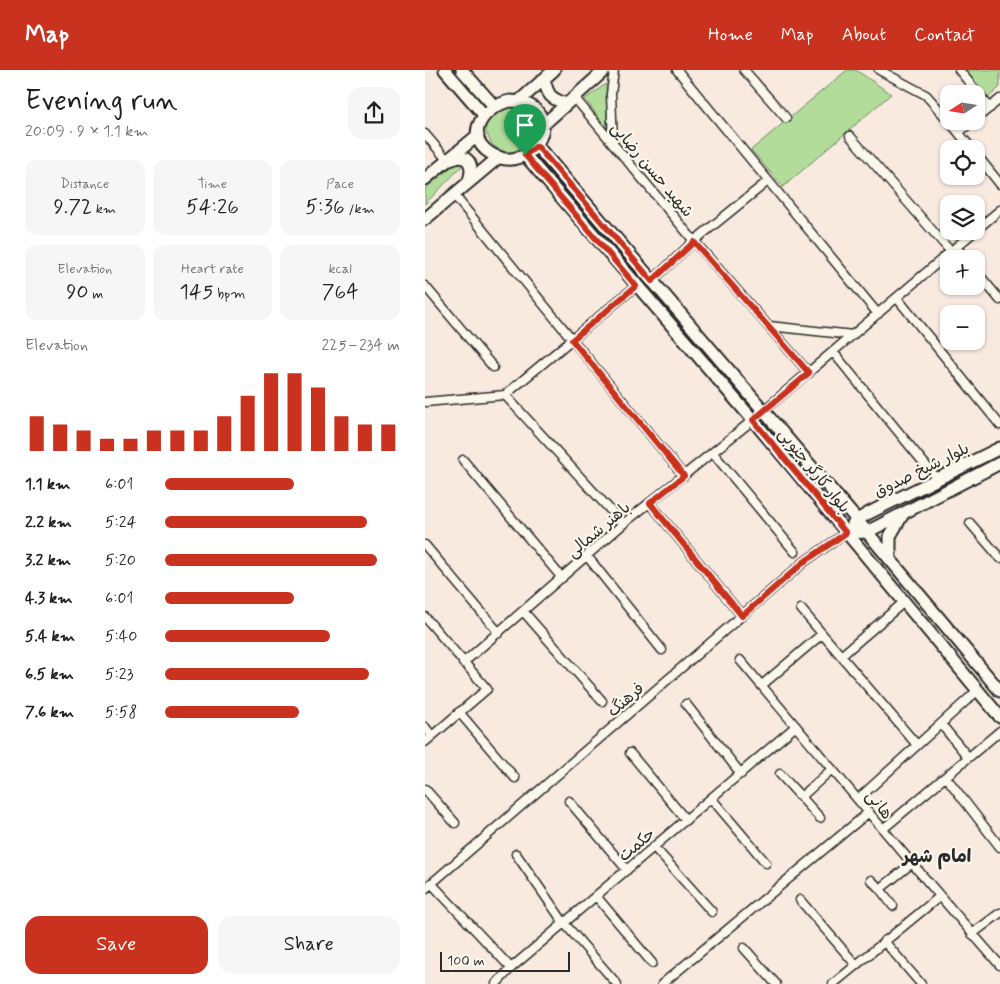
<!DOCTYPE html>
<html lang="en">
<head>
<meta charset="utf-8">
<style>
	body { margin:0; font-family:Mynerve,"Playpen Sans Arabic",sans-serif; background:#f6f6f6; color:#202124; height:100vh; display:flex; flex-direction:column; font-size:19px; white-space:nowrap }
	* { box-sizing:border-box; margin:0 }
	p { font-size:16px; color:#757577 }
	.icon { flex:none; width:28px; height:28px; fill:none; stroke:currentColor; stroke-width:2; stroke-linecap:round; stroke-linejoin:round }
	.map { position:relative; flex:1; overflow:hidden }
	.side { display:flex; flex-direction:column; background:#fff; width:425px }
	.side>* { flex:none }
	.needle { width:32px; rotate:258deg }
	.controls { position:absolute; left:515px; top:15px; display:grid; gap:10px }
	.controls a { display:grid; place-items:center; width:45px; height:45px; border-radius:10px; background:#fff; box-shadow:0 1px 4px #0004; font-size:25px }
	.scale { position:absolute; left:15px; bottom:12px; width:130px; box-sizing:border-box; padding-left:5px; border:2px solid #2b2b2b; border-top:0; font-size:14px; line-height:18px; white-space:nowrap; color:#2b2b2b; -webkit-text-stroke:4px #fbf7ec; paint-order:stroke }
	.pin { position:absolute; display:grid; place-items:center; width:42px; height:42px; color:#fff; margin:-51px -21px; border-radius:50% 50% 50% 0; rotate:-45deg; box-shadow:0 0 5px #0007 }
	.pin .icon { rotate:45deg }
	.round { display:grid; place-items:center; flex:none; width:52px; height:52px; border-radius:15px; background:#f6f6f6 }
	.headline { display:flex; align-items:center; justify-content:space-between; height:85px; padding:0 25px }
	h1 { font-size:28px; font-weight:600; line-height:38px }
	.stats { display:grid; grid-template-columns:repeat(3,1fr); gap:8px; height:85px; padding:5px 25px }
	.stats div { display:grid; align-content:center; border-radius:12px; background:#f6f6f6; text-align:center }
	.stats b { font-size:21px; font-weight:600 }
	.stats small { font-size:14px; font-weight:400 }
	.stats p { font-size:14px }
	.chart { height:140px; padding:10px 25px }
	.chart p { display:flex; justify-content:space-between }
	.chart svg { width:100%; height:90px; margin-top:5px; stroke:#c8321e; stroke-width:6 }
	.cta { display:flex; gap:10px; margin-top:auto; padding:10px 25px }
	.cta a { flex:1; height:58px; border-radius:15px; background:#c8321e; color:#fff; font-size:20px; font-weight:600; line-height:58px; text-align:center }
	.cta a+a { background:#f6f6f6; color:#202124 }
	ul { padding:0 25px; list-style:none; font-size:16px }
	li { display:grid; grid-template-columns:80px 60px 1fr; align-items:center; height:38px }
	li i { height:12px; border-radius:6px; background:#c8321e }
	header { display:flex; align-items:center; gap:30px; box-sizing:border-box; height:70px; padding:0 25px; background:#c8321e; color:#fff }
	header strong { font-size:24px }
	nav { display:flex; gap:28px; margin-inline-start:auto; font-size:18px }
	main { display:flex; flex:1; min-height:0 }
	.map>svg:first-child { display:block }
</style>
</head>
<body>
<header>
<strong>Map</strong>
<nav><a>Home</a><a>Map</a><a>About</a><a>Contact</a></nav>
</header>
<main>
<section class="side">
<div class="headline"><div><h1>Evening run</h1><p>20:09 · 9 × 1.1 km</p></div><a class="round"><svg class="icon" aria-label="share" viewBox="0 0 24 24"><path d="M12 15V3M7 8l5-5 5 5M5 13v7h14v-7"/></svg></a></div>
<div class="stats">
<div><p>Distance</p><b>9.72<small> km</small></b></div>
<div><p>Time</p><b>54:26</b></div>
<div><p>Pace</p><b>5:36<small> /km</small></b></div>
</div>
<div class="stats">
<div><p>Elevation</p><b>90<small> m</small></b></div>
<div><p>Heart rate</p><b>145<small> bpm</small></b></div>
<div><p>kcal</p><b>764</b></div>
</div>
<div class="chart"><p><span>Elevation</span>225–234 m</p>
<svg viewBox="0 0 160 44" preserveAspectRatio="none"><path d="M5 44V27M15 44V31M25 44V34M35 44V38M45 44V38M55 44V34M65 44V34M75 44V34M85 44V27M95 44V17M105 44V6M115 44V6M125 44V13M135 44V27M145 44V31M155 44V31"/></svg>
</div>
<ul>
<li><b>1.1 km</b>6:01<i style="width:55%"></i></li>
<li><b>2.2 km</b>5:24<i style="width:86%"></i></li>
<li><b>3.2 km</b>5:20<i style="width:90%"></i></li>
<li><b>4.3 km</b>6:01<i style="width:55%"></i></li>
<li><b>5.4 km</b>5:40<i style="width:70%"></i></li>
<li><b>6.5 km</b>5:23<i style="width:87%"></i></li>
<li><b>7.6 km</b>5:58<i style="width:57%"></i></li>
</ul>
<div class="cta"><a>Save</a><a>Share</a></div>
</section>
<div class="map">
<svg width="575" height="914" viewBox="0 0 575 914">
	<rect width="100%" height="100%" fill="#f9eae0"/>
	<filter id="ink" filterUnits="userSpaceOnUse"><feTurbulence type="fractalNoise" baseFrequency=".02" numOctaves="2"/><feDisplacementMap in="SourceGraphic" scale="10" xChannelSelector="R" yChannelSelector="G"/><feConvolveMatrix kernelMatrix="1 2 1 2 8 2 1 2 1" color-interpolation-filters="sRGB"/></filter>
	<g filter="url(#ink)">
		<path fill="#b2dc99" stroke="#6e8462" d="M422,0H431L466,24L358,117L326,80Z
			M540,0H575V17L563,28Z
			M181,14L182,59L160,29Z
			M83,35C126,43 99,95 73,79C69,76 67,75 65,71C60,60 59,57 62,45Z
			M37,92L39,94L0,134V119L31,93Z"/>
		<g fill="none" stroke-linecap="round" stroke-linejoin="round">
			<g stroke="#2b2b2b" stroke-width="11">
				<path id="street" d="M252,0L453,244
					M319,0L361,48
					M454,0L501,25L524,51
					M534,0L565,38
					M149,27L269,171L384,303
					M551,49L575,29
					M524,51L547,79
					M534,62L548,51
					M0,64L23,91
					M425,66L526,182
					M188,72L186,24L189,0
					M551,84L575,114
					M29,125L259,406
					M551,160L575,140
					M531,177L541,189
					M551,201L575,230
					M227,211L269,171L343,111
					M0,216L68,297
					M472,228L575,355
					M344,256L428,265
					M408,282L512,409
					M80,325L198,454
					M80,325L211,216
					M0,332L80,325
					M338,341L550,161
					M288,383L370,482
					M38,390L137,508
					M225,433L317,546
					M545,453L575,488
					M0,475L74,563
					M162,486L237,580
					M376,539L492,675
					M98,541L177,631
					M0,547L62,619L0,672
					M416,586L479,532
					M315,590C401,692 487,795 575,895
					M38,593L198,454L328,350
					M337,615L397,564
					M261,634L316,704
					M34,642L90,708
					M516,654L543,687
					M0,657L7,666
					M205,683L261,750
					M355,704L376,727
					M521,707L575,777
					M0,719L30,753
					M286,728L341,793
					M433,729L553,620
					M144,731L202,800
					M395,748L376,727L407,699
					M458,759L575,661
					M229,777L287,842
					M91,784L139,853L192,914
					M446,810L455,819L486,794
					M6,813L86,898
					M0,819L379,492L421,463
					M455,819L468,836
					M171,826L227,893
					M375,830L431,895
					M547,864L575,843
					M459,871L496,914
					M319,878L351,914
					M71,914L86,898L371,656
					M237,914L444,742
					M408,914L514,827"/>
			</g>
			<g stroke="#2b2b2b" stroke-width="15">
				<path id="secondary" d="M20,0L59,45
					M37,0L69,36
					M119,9C123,26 125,28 141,34
					M85,31C148,34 108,111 65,83C37,65 60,36 85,31Z
					M93,32L129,0
					M119,54L180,0
					M112,76L432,450L575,621
					M100,85L328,350L575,647
					M25,90C44,81 50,96 43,113
					M0,109L53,65
					M0,149L74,87
					M428,454L432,450L444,443L575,378
					M421,463L442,462L575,393
					M465,489V466L478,444"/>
			</g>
			<use href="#street" stroke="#fbf7ec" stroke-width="8"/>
			<use href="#secondary" stroke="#fbf7ec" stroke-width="11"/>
		</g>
	</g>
	<g fill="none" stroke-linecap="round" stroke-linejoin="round" filter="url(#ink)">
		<g stroke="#fff" stroke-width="10">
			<path id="route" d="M112,76L227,211L269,172L384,303L328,350L421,463L379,492L317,546L225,433L259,406L147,270L211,216L100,85Z"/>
		</g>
		<use href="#route" stroke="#c8321e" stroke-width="6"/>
	</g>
	<g text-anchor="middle" stroke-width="4.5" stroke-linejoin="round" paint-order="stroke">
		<g font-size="16" fill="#2b2b2b" stroke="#fbf7ec">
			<text transform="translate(228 99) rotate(50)" y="6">شهید حسن رضایی</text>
			<text transform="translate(496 399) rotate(-26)" y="6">بلوار شیخ صدوق</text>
			<text transform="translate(390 400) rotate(51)" y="6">بلوار کارگر جنوبی</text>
			<text transform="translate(173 459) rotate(-40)" y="6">باهنر شمالی</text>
			<text transform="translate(200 629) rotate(-41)" y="6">فرهنگ</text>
			<text transform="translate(455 734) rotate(51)" y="6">هانی</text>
			<text transform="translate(211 774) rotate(-40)" y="6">حکمت</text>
		</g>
		<g font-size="18" font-weight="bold" fill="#2b2b2b" stroke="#fbf7ec">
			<text x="512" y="792">امام شهر</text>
		</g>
	</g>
</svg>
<div class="controls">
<a><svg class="needle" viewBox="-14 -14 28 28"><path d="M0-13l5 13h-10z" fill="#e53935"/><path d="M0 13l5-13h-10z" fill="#757577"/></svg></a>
<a><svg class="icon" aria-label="locate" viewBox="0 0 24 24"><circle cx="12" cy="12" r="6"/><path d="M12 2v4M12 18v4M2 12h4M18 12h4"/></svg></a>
<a><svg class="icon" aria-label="layers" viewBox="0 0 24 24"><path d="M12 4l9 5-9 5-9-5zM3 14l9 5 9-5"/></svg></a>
<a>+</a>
<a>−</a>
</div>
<div class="scale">100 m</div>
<div class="pin" style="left:100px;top:85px;background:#1e9e55"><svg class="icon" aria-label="arrive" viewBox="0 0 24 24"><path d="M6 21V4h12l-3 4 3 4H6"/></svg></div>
</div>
</main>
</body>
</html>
